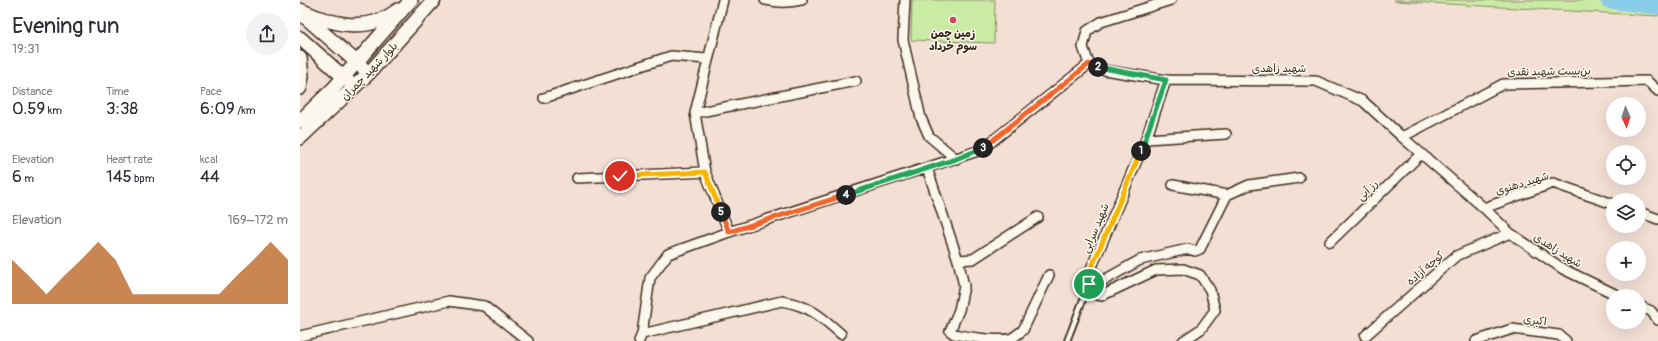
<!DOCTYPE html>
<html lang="en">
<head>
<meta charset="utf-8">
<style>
	body { margin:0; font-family:Pangolin,"Playpen Sans Arabic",sans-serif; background:#f2f2f3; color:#2b2b33; height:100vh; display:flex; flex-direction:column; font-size:15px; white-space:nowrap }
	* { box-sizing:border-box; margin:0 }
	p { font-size:13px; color:#7c7c81 }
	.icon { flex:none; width:22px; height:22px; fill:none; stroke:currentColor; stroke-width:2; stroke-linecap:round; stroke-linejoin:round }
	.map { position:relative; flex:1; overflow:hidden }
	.side { display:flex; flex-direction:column; background:#fff; width:300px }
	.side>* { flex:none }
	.needle { width:26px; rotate:177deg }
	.fabs { position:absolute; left:1306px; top:97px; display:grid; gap:8px }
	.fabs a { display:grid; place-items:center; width:40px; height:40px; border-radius:50%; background:#fff; box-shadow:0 4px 16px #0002; font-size:20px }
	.pin { position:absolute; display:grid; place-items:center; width:34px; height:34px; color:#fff; margin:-17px; border:2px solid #fff; border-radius:50%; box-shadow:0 1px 4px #0007 }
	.km { position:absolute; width:20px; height:20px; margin:-10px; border-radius:50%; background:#222; color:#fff; font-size:11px; line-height:20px; text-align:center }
	.round { display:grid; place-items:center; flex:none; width:42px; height:42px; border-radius:21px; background:#f2f2f3 }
	.head { display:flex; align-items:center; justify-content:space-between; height:68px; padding:0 12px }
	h1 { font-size:22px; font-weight:600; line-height:30px }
	.metrics { display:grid; grid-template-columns:repeat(3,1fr); gap:6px; height:68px; padding:4px 12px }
	.metrics div { display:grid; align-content:center }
	.metrics b { font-size:17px; font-weight:600 }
	.metrics small { font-size:11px; font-weight:400 }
	.metrics p { font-size:11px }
	.chart { height:112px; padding:8px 12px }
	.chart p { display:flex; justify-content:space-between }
	.chart svg { width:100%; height:72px; margin-top:4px; fill:#b45309; opacity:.7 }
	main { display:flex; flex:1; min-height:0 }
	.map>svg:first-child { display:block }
</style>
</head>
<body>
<main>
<section class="side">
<div class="head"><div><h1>Evening run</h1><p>19:31</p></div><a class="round"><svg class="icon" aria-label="share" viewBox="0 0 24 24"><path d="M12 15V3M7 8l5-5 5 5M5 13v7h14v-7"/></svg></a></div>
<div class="metrics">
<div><p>Distance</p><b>0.59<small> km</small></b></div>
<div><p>Time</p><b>3:38</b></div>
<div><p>Pace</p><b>6:09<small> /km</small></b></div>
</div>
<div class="metrics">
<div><p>Elevation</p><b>6<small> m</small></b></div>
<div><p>Heart rate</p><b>145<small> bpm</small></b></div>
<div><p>kcal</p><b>44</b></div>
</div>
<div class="chart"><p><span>Elevation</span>169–172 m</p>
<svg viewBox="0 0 160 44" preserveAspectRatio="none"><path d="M0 44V17L10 27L20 38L30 27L40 17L50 6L60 17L70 38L80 38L90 38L100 38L110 38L120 38L130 27L140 17L150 6L160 17V44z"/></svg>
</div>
</section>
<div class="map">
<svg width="1358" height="341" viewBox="0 0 1358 341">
	<rect width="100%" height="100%" fill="#f4dfd5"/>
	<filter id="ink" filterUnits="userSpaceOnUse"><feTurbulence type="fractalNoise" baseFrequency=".025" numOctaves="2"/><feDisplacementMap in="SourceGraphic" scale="8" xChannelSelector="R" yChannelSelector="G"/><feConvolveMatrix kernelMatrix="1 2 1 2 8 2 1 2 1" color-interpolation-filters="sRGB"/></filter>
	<g filter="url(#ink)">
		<path fill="#c9eba4" stroke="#828a61" d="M612,0H695L694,43L611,40Z
			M1094,0H1358V16L1095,1Z"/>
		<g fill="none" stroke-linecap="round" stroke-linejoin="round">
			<path stroke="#8acdeb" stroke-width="17" d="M1309,0L1358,6"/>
			<g stroke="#3b2a1e" stroke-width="8">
				<path id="lane" d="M767,341L789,284"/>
			</g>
			<g stroke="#3b2a1e" stroke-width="12">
				<path id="street" d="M423,0L395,113L405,172L429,232
					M465,0C477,3 490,3 502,0
					M605,0L603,40L621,118L629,136L656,159
					M871,0L801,22L787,31L783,47L789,64L804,70L866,80L1016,81L1063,101L1102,137L1184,208L1210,233L1263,269L1319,296
					M866,80L846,139L788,276C789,284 791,290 797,295L801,296L856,270L883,269L900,275L910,290L915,310L901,329L883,341
					M244,98L371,56L407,59
					M395,113L556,81
					M1102,137L1203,84L1347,81L1358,91
					M846,139L926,134
					M627,168L658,260L664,286L659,310L650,331L654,334C668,337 696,341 710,339C715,337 719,333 723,330L749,275
					M277,178L405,172
					M873,185L927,195
					M1184,208L1253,183L1313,204
					M1339,212L1358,219
					M1030,242L1121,154
					M658,260L673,259L738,217
					M789,284L799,283L840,260L888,249L895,251L900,249L927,195L949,185L999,178
					M1339,306L1351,311L1358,320
					M342,334L482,301C510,306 521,316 541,334
					M0,336L149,301L184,306L228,341
					M1065,336L1156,256L1210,233
					M339,341L342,334L350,278L368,254L429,232L681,150L789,64
					M1176,341L1212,329L1259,335L1266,341"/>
			</g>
			<g stroke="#3b2a1e" stroke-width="16">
				<path id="secondary" d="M0,10C33,25 67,34 98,10
					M3,15L62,67
					M0,38L49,82
					M0,58L2,76L0,88
					M0,121L34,88L111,0
					M0,138L69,73L134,0"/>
			</g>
			<use href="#lane" stroke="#fbf7ec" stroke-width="4.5"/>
			<use href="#street" stroke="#fbf7ec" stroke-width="9"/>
			<use href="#secondary" stroke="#fbf7ec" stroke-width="13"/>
		</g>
	</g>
	<g fill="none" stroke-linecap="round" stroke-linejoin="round" filter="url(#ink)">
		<g stroke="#fff" stroke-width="8">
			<path id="split-1" d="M789,284L788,276L841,151"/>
		</g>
		<g stroke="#fff" stroke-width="8">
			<path id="split-2" d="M798,67L866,80L841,151"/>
		</g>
		<g stroke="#fff" stroke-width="8">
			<path id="split-3" d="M683,148L789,64L798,67"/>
		</g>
		<g stroke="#fff" stroke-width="8">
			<path id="split-4" d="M546,195L656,159L683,148"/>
		</g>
		<g stroke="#fff" stroke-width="8">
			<path id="split-5" d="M421,212L429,232L546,195"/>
		</g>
		<g stroke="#fff" stroke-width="8">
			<path id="split-6" d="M320,176L405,172L421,212"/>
		</g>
		<use href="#split-1" stroke="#f5b400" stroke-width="5"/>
		<use href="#split-2" stroke="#22a559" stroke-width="5"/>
		<use href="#split-3" stroke="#f0652b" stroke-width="5"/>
		<use href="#split-4" stroke="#22a559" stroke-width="5"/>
		<use href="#split-5" stroke="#f0652b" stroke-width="5"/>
		<use href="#split-6" stroke="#f5b400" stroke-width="5"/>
	</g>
	<circle fill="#d1495b" stroke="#fbf7ec" stroke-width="1.5" cx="653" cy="20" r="4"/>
	<g text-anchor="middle" stroke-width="3" stroke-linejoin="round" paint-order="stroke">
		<g font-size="11" font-weight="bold" fill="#3b2a1e" stroke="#fbf7ec">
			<text x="653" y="37">زمین چمن<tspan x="653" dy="13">سوم خرداد</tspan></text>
		</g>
		<g font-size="11" fill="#3b2a1e" stroke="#fbf7ec">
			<text x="979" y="72">شهید زاهدی</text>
			<text transform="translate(69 71) rotate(-46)" y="4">بلوار شهید چمران</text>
			<text transform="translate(1249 71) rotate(-1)" y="4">بن‌بست شهید نقدی</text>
			<text transform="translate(1222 183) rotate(-17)" y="4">شهید دهنوی</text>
			<text transform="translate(1067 190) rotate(-44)" y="4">رز آبی</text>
			<text transform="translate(795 228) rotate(-67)" y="4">شهید سرابی</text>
			<text transform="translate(1258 250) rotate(32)" y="4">شهید زاهدی</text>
			<text transform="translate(1125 268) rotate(-41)" y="4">کوچه آزاده</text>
			<text transform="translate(1235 320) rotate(7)" y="4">اکبری</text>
		</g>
	</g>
</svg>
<div class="fabs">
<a><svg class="needle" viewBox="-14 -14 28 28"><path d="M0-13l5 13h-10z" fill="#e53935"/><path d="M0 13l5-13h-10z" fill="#7c7c81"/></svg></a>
<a><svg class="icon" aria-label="locate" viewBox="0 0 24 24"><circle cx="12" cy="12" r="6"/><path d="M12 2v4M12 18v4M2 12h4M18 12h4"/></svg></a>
<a><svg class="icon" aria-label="layers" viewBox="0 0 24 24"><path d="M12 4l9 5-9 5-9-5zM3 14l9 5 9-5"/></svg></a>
<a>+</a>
<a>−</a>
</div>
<div class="pin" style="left:789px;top:284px;background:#1e9e55"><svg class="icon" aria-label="arrive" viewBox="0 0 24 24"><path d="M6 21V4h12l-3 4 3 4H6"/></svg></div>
<div class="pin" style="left:320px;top:176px;background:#d93025"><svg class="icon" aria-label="check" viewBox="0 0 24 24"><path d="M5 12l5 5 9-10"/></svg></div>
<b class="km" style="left:841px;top:151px">1</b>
<b class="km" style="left:798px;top:67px">2</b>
<b class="km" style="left:683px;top:148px">3</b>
<b class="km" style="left:546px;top:195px">4</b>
<b class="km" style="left:421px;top:212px">5</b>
</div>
</main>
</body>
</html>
